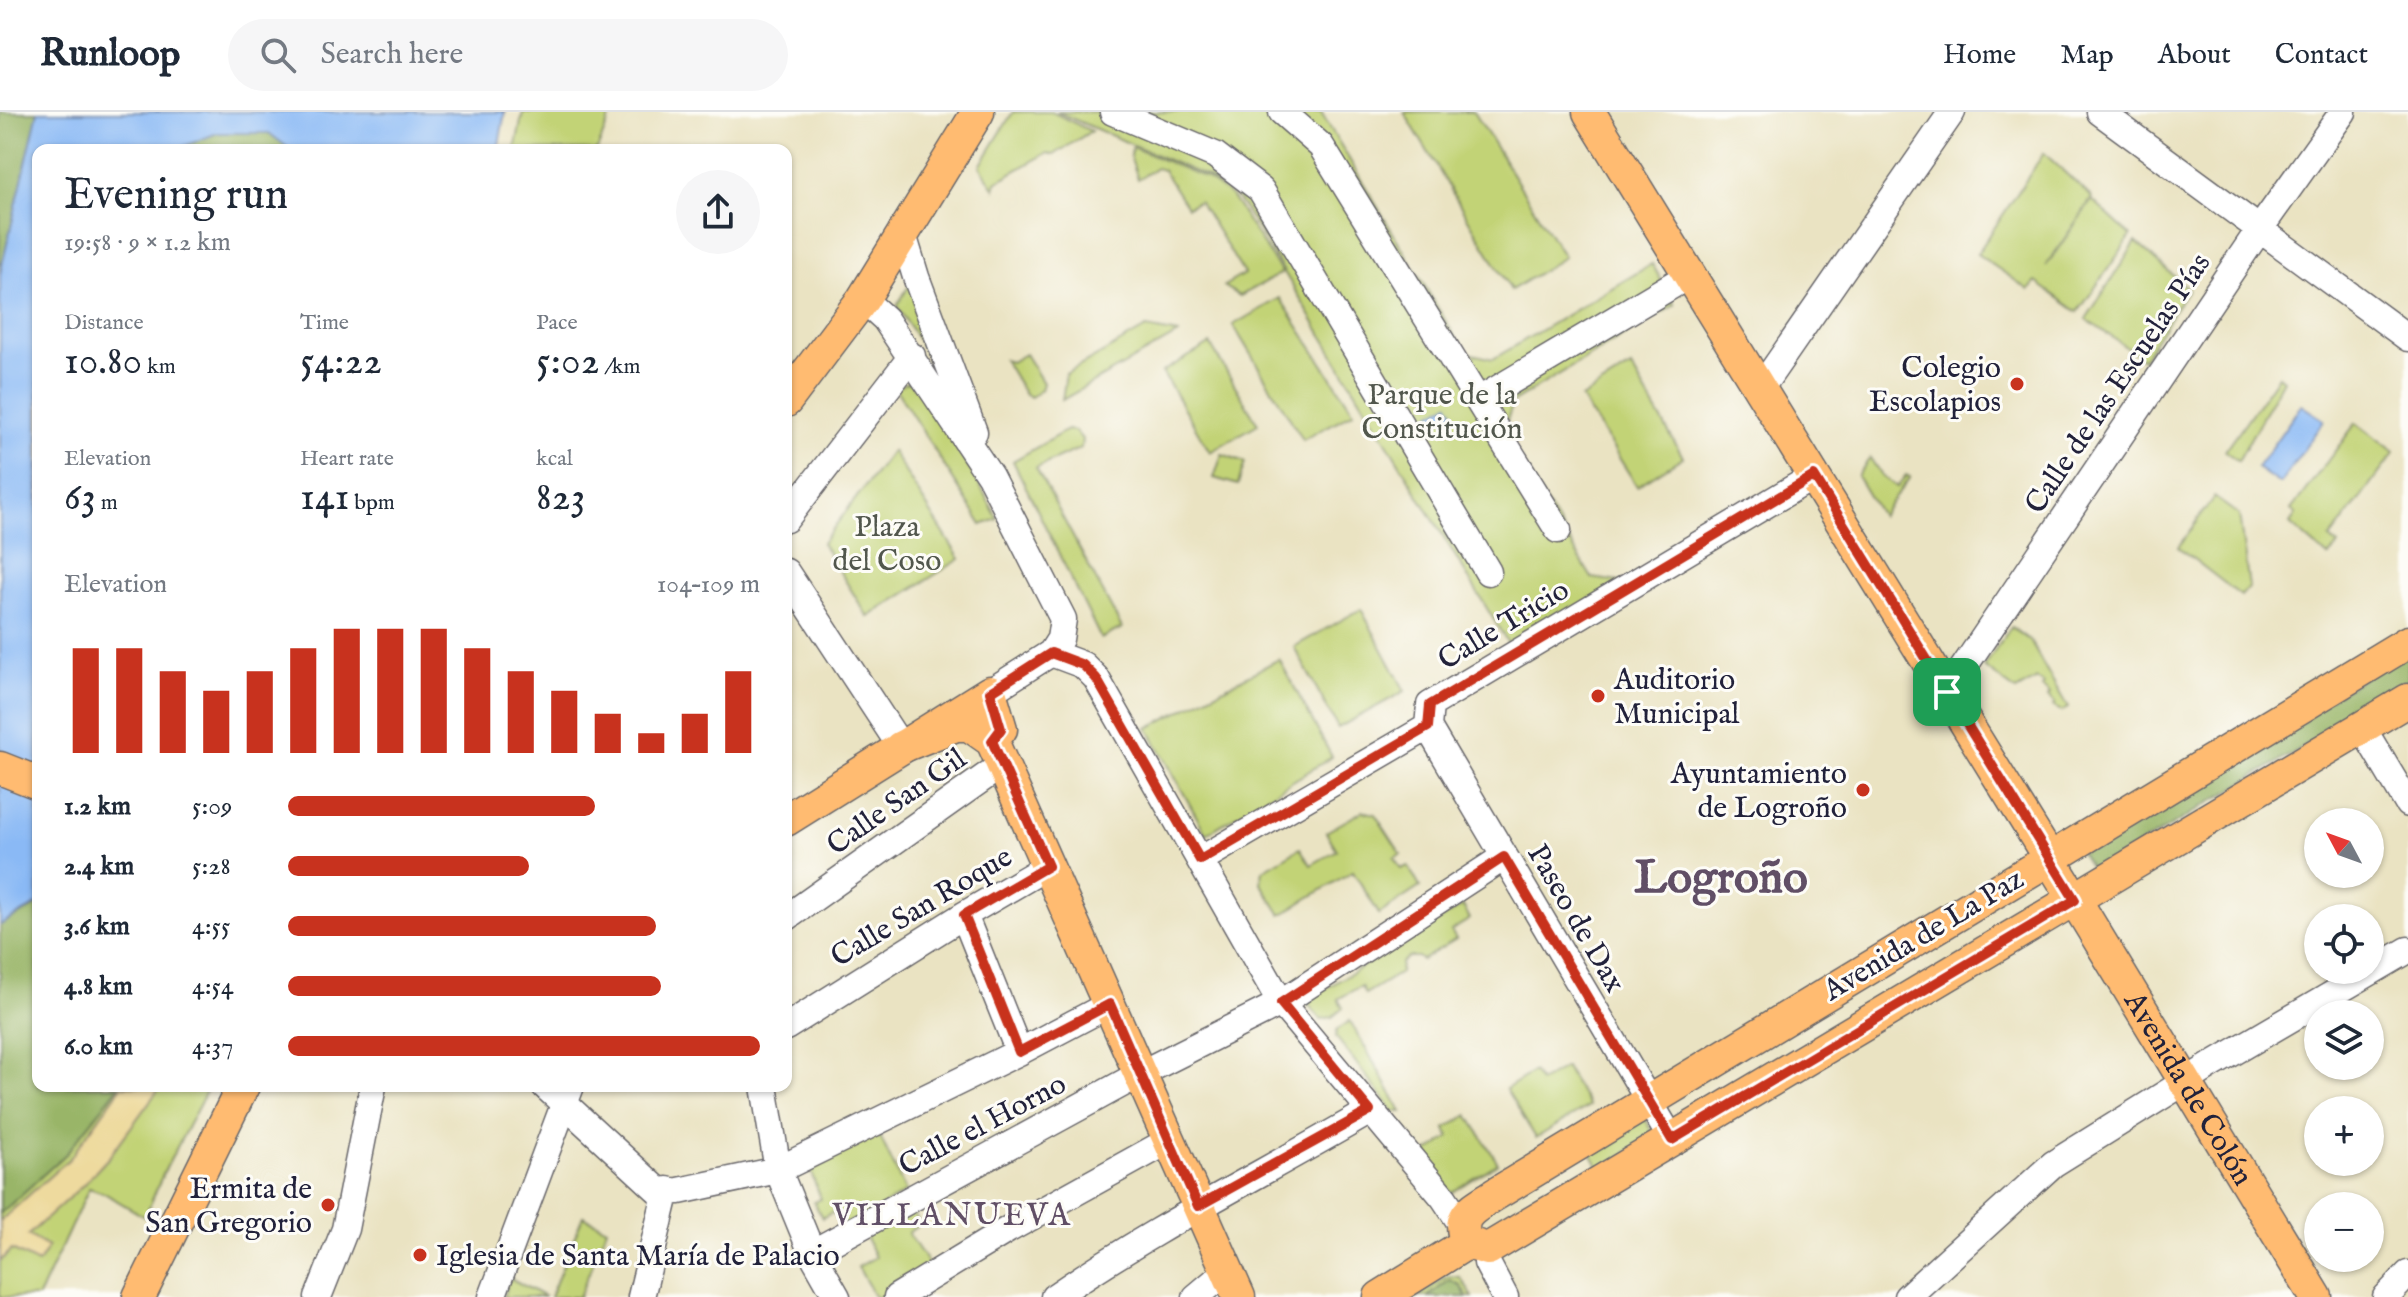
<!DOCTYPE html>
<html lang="en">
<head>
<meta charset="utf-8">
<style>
	body { margin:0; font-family:"IM FELL English",serif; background:#f6f6f7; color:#1f2937; height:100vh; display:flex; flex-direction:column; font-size:30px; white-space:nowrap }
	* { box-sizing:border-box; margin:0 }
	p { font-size:26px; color:#747a83 }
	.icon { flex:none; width:44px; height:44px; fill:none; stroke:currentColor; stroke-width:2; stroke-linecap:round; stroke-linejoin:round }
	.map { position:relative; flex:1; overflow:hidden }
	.panel { position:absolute; left:32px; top:32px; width:760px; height:948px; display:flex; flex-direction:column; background:#fff; border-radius:16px; box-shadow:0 2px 6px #0004 }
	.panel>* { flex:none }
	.needle { width:52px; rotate:311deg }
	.fabs { position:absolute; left:2304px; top:696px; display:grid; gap:16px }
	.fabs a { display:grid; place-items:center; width:80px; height:80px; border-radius:50%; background:#fff; box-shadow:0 2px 6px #0004; font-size:40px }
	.pin { position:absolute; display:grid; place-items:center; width:68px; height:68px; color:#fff; margin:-34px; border-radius:16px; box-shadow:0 4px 12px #0006 }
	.round { display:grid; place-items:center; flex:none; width:84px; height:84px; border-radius:42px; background:#f6f6f7 }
	.headline { display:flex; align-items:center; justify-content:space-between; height:136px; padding:0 32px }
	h1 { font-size:44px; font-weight:600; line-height:60px }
	.stats { display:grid; grid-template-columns:repeat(3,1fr); gap:12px; height:136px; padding:8px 32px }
	.stats div { display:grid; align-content:center }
	.stats b { font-size:40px; font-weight:600 }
	.stats small { font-size:22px; font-weight:400 }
	.stats p { font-size:22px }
	.chart { height:224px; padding:16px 32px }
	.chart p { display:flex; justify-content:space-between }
	.chart svg { width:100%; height:144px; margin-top:8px; stroke:#c8321e; stroke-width:6 }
	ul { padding:0 32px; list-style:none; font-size:26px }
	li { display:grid; grid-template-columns:128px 96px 1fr; align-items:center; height:60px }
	li i { height:20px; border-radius:10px; background:#c8321e }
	header { display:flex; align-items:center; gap:48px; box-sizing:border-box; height:112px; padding:0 40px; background:#fff; border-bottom:2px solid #e0e1e3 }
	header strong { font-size:38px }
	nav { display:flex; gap:44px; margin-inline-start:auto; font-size:28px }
	.search { width:560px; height:72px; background:#f6f6f7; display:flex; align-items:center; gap:20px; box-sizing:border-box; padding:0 28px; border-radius:44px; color:#747a83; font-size:30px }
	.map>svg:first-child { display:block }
</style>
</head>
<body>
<header>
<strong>Runloop</strong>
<div class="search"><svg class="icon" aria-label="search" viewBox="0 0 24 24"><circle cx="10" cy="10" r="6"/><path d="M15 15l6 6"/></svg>Search here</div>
<nav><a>Home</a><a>Map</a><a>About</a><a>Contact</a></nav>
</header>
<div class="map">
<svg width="2408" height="1185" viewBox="0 0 2408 1185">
	<rect width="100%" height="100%" fill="#fdfcf7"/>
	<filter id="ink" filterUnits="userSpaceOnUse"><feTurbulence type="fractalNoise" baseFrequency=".0125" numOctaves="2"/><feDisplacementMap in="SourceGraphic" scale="16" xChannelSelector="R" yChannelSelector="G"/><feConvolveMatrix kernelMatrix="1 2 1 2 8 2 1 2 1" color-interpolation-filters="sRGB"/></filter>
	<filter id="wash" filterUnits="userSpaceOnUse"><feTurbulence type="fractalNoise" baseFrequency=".006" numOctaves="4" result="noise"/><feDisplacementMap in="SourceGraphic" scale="32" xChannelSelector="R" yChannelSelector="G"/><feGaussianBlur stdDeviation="1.8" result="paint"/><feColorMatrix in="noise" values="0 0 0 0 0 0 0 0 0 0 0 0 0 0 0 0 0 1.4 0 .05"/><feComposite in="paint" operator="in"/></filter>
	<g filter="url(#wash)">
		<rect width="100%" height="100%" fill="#eae3c2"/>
		<path fill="#c2d376" stroke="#727a58" stroke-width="2" d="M523,0H612L597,38H515Z
			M1013,0H1052L1091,19L1054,43L1047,41L996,70L995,77L980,54Z
			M1057,0H1321L1464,240L1493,247L1652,152L1675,193L1513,290L1503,321L1592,466L1627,471L1512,538L1255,112L1234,82L1207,65Z
			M1404,0H1474L1564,145L1511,178Z
			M1132,35L1206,66L1231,84L1282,161L1240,184L1224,174L1244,162L1199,89L1187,95L1163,58L1156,56L1138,67L1130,43Z
			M2044,41L2092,86L2046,154L2092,88L2131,124L2078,200L2036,170L2029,178L1977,142Z
			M2136,130L2188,177L2143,247L2086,207Z
			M911,170L958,294L897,194Z
			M1280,186L1354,300L1303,328L1233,213Z
			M1146,216L1178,222L1062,288L1066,262Z
			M1210,232L1258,312L1210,340L1162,260Z
			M1025,242L1043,271L1041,278L1031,285L1025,283L1004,248L1011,250Z
			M1631,255L1683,345L1637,374L1581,286Z
			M2278,264L2283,268L2238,349L2225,339Z
			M907,270L915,271L978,370L998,407L982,413L895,276Z
			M2356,311L2395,340L2330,427L2338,433L2328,445L2290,412L2296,402L2291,398Z
			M1067,318L1075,319L1082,327L1081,336L1036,356L1122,516L1101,527L1013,349Z
			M892,339L960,447L868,505L822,431Z
			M1222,342L1245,350L1238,373L1214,366Z
			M1870,346L1882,364L1897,375L1906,363L1910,365L1881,404L1857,364Z
			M2214,385L2239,403L2249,475L2241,484L2178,435Z
			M1361,497L1405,579L1338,616L1294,535Z
			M2011,515L2030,529L2068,596L2061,600L2053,594L2055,591L2048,585L2050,582L2042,576L2044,572L2037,567L2016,579L1984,555Z
			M1279,547L1332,645L1206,722L1148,616Z
			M1363,699L1375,702L1401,742L1394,746L1401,757L1408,754L1420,775L1379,802L1353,759L1281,803L1261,771L1263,758L1300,736L1311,753L1337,738L1326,720Z
			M38,793V974H209L163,1062L145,1105L104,1081L89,1076L38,1185H0V813Z
			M1463,794L1470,807L1451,819L1456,827L1422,848L1418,845H1408L1401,851L1400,861L1365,882L1361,874L1338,887L1343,896L1332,905L1321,907L1305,889Z
			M1350,909L1402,1000H1394L1336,925L1337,918Z
			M1565,955L1589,994L1536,1026L1506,977L1533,960L1540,970Z
			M1642,1002L1655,1023L1600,1057L1586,1033Z
			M1468,1003L1498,1051L1451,1081L1426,1041L1450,1025L1445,1017Z
			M878,1020L906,1080L844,1117L833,1100L822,1106L814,1090L821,1087L810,1058Z
			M908,1092L920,1112L908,1121L931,1156L886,1185H875L858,1155L875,1145L862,1117Z
			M583,1104L607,1116L579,1185H550Z
			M1448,1164L1460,1165L1473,1185H1417Z
			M510,1166L545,1185H503Z"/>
		<path fill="#99b567" stroke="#5e6c51" stroke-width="2" d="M0,0H38L0,162Z
			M217,21H269L291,38H180L182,35Z
			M2408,539V573L2093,760L2080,740Z
			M38,793V974H119L66,1042L0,1102V813Z
			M1450,1168L1460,1173L1467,1185H1427Z"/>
		<path fill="#eeda9e" stroke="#887e6c" stroke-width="2" d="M122,974H161L109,1045L83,1073L28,1123L48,1135L38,1151L12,1138L0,1149V1109L70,1046Z"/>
		<path fill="#8ab9f5" stroke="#566e98" stroke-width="2" d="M38,0H505L498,38H291L269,21H217L182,35L180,38H38V792L0,813V162Z
			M1449,291L1454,300L1428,316L1423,307Z
			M2301,293L2324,308L2280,372L2257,356Z"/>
	</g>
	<g filter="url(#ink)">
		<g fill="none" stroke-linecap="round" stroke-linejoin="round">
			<g stroke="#68666a" stroke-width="29">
				<path id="minor" d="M1113,0L1215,43L1261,78L1488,460
					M1282,0L1321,34L1558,418
					M2100,0L2408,226
					M902,119L916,165L974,320
					M863,187L885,207L990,364L1063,507L1060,527L1051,541L990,580
					M1760,277L1952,0
					M1479,288L1676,171
					M786,407L912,244
					M786,460L901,635
					M1051,541L1083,553L1096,566L1281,891L1444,1086L1462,1113
					M1947,580L2259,118L2343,0
					M1428,615L1672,1028
					M1428,615L1430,593L1814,364
					M2362,615L2408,692
					M1200,748L1428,615
					M964,803L1019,940
					M786,806L1003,652
					M786,915L964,803L1048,754
					M545,974L660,1080L679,1079L778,1058L1019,940L1110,892
					M764,974L778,1058L812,1141L837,1185
					M1488,1137L1487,1151L1505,1185
					M812,1141L1140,962L1281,891L1504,745
					M318,1185L345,1117L373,974
					M492,1185L571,974
					M641,1185L667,1078
					M897,1185L1009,1117L1170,1028
					M1054,1185C1155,1115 1265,1061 1370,999
					M1196,1185L1228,1158
					M1907,1185L2053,1052L2215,951L2408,838
					M2386,1185L2408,1162"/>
			</g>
			<g stroke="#68666a" stroke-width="35">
				<g id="major">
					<path id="s1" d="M1589,0L2075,788L2316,1185"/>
					<path d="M786,289L863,187L978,0"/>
					<path d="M2408,530L1494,1083C1473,1097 1455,1103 1467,1131L1488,1137L2408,588"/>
					<path d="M901,635L956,613H969L992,629L1239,1185"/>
					<path d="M0,656L38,671"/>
					<path d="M786,708L990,580L1001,617L992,629"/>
					<path d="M139,1185L243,974"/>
					<path d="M1380,1185L1467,1131"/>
				</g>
			</g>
			<use href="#minor" stroke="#fff" stroke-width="26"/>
			<use href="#major" stroke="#ffbb71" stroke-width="32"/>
		</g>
	</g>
	<g fill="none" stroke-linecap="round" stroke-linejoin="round" filter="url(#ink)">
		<g stroke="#fff" stroke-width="16">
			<path id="route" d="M1814,364L2075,788L1672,1028L1504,745L1281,891L1370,999L1198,1094L1110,892L1019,940L964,803L1048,754L992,629L1001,617L990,580L1051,541L1083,553L1096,566L1200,748L1428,615L1430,593Z"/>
		</g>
		<use href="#route" stroke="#c8321e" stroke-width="10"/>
	</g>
	<g fill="#c8321e" stroke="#fdfcf7" stroke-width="3">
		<circle cx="2017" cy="272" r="8"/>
		<circle cx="1598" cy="584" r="8"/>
		<circle cx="1863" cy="678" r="8"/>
		<circle cx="328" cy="1093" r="8"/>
		<circle cx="420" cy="1143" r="8"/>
	</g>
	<g text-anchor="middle" stroke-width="6" stroke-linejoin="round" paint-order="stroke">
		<g font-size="30" fill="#22223b" stroke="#fdfcf7" text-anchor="end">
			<text x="2001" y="265">Colegio<tspan x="2001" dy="34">Escolapios</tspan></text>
			<text x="1614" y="577" text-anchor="start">Auditorio<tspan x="1614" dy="34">Municipal</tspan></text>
			<text x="1847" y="671">Ayuntamiento<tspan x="1847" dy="34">de Logroño</tspan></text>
			<text x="312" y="1086">Ermita de<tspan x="312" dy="34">San Gregorio</tspan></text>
			<text x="436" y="1153" text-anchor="start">Iglesia de Santa María de Palacio</text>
		</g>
		<g font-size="30" fill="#22223b" stroke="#fdfcf7">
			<text transform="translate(2117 271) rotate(-56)" y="10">Calle de las Escuelas Pías</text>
			<text transform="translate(1503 512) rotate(-31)" y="10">Calle Tricio</text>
			<text transform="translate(896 689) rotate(-35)" y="10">Calle San Gil</text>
			<text transform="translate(921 794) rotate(-31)" y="10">Calle San Roque</text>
			<text transform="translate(1577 806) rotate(60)" y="10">Paseo de Dax</text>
			<text transform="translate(1923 822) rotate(-31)" y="10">Avenida de La Paz</text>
			<text dy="10" stroke="none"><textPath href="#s1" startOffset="1146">Avenida de Colón</textPath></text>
			<text transform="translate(982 1012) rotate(-28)" y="10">Calle el Horno</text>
		</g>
		<g font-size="30" fill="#52574d" stroke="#fdfcf7">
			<text x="1442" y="292">Parque de la<tspan x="1442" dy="34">Constitución</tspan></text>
			<text x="887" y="424">Plaza<tspan x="887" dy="34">del Coso</tspan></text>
		</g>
		<g font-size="32" letter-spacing="2" fill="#614f66" stroke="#fdfcf7">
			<text x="952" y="1113">VILLANUEVA</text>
		</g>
		<g font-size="46" font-weight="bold" fill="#614f66" stroke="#fdfcf7">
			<text x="1721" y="780">Logroño</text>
		</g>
	</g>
</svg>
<div class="fabs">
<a><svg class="needle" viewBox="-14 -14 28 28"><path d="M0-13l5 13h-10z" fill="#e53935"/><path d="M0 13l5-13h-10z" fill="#747a83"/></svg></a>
<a><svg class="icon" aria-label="locate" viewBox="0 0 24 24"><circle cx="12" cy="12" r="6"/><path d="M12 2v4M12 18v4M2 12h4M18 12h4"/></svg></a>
<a><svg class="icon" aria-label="layers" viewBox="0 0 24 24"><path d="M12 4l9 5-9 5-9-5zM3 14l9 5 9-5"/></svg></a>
<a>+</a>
<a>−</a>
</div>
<div class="pin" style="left:1947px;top:580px;background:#1e9e55"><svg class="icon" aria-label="arrive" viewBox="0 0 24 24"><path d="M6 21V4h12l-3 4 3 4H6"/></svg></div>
<section class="panel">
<div class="headline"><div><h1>Evening run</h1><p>19:58 · 9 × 1.2 km</p></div><a class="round"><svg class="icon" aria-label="share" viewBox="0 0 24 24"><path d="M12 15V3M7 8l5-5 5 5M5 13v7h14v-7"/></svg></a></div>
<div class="stats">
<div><p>Distance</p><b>10.80<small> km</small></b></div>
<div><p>Time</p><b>54:22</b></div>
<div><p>Pace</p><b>5:02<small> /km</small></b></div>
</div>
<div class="stats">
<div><p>Elevation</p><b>63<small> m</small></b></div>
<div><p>Heart rate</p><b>141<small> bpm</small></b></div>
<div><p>kcal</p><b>823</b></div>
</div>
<div class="chart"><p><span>Elevation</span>104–109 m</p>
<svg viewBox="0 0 160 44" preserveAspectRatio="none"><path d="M5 44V12M15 44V12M25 44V19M35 44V25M45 44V19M55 44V12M65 44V6M75 44V6M85 44V6M95 44V12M105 44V19M115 44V25M125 44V32M135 44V38M145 44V32M155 44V19"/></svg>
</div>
<ul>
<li><b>1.2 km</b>5:09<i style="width:65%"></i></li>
<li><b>2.4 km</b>5:28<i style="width:51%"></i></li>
<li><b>3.6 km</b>4:55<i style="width:78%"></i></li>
<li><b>4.8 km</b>4:54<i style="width:79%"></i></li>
<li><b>6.0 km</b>4:37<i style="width:100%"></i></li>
</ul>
</section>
</div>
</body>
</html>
